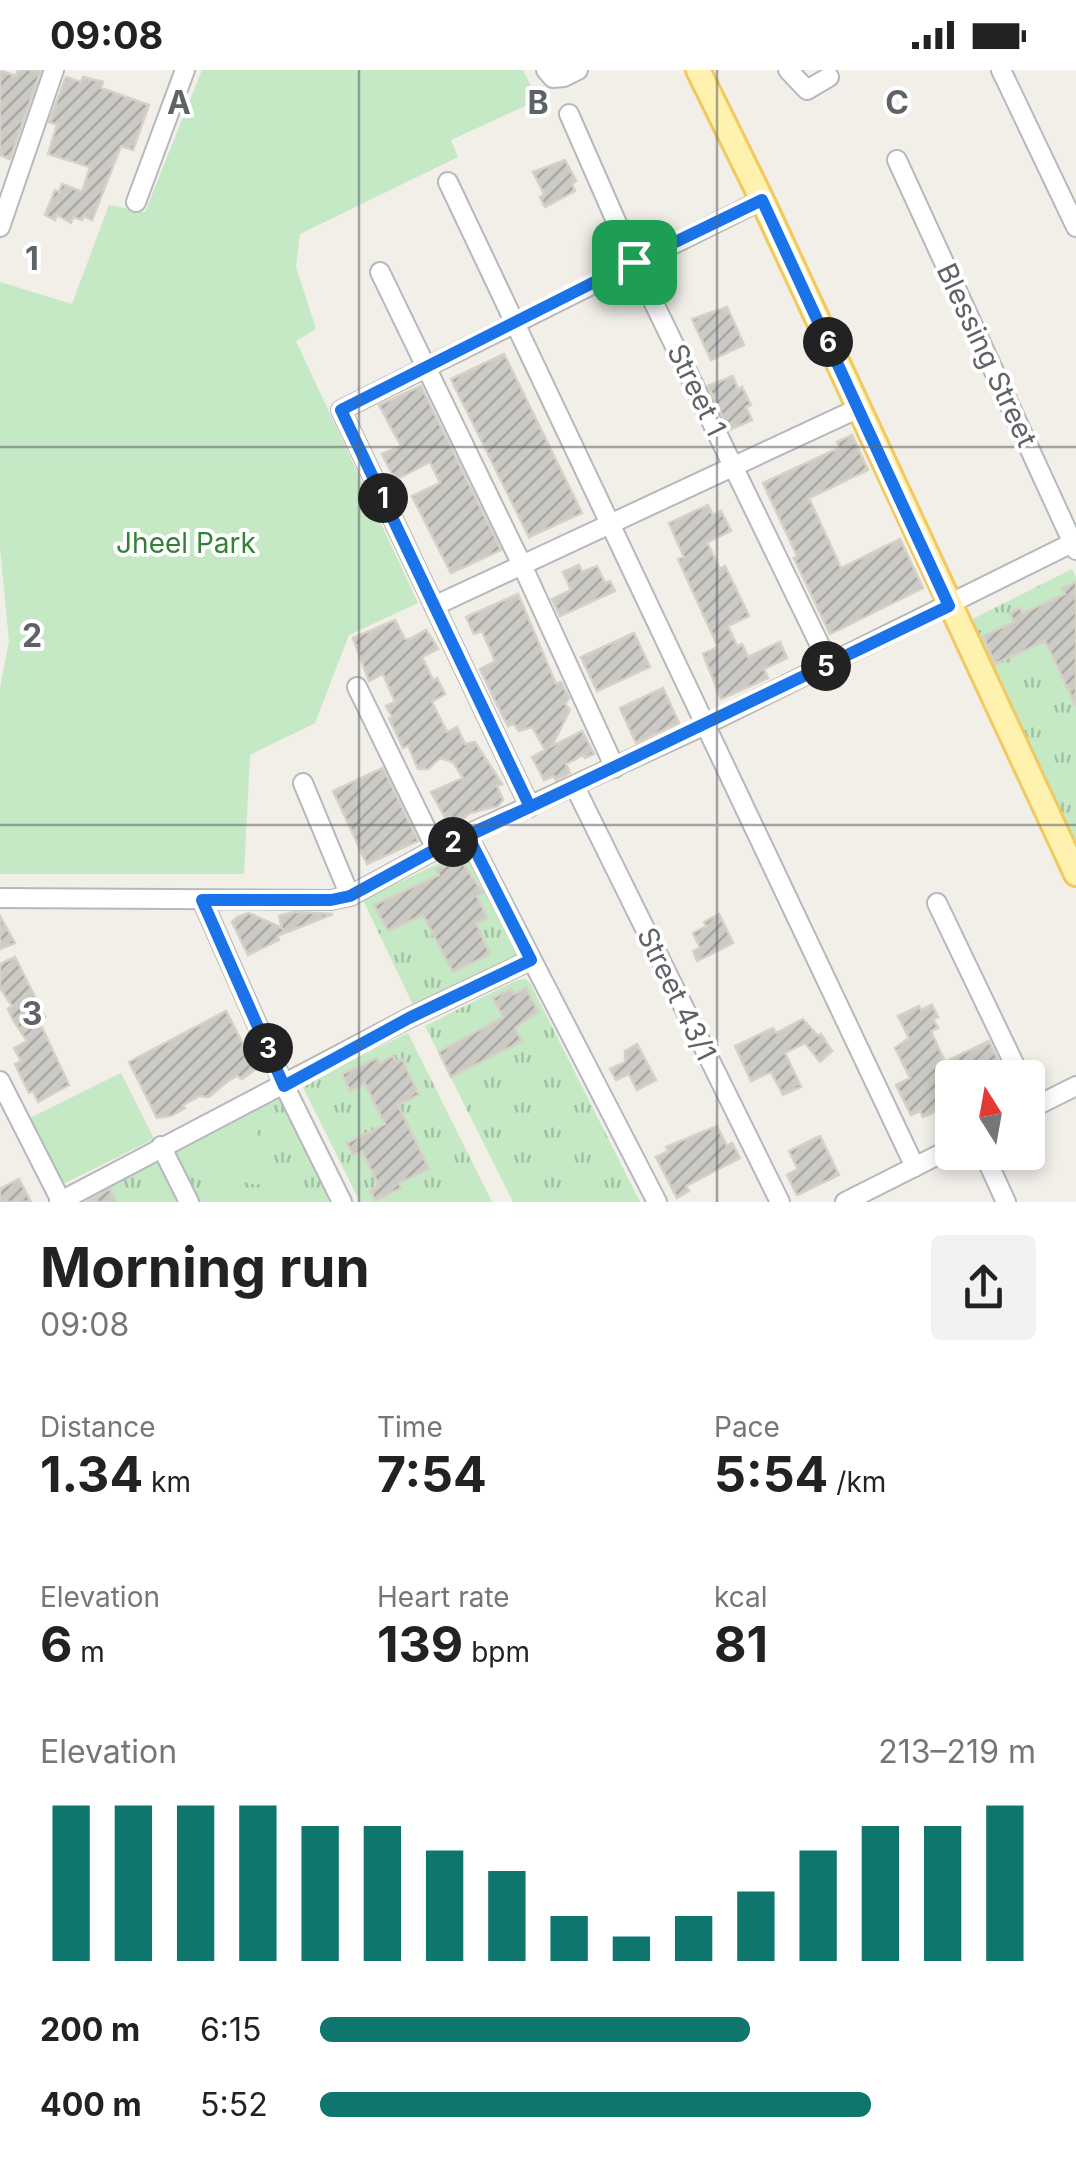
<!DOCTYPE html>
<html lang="en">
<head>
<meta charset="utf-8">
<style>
	body { margin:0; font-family:Inter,sans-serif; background:#f2f2f2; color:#222; height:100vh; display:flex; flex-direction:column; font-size:38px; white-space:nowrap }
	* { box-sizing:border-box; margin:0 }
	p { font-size:32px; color:#767676 }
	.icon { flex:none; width:55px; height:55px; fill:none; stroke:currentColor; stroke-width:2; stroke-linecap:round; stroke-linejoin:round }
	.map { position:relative; height:1132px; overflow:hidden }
	.side { display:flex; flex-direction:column; background:#fff; flex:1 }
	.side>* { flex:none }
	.needle { width:65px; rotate:349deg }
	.buttons { position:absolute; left:935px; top:990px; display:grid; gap:20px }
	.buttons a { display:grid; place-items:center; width:110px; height:110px; border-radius:10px; background:#fff; box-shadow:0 5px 15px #0003; font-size:50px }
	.pin { position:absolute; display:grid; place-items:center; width:85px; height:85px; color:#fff; margin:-42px; border-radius:20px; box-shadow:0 5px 15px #0006 }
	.km { position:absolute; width:50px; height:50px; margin:-25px; border-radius:50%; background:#222; color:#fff; font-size:28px; line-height:50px; text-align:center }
	.round { display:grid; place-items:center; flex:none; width:105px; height:105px; border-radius:10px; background:#f2f2f2 }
	.headline { display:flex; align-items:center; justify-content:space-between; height:170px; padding:0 40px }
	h1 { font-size:55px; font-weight:700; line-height:75px }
	.stats { display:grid; grid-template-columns:repeat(3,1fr); gap:15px; height:170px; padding:10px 40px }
	.stats div { display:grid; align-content:center }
	.stats b { font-size:50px; font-weight:700 }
	.stats small { font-size:28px; font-weight:400 }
	.stats p { font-size:28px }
	.chart { height:280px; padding:20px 40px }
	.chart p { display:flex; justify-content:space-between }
	.chart svg { width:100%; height:180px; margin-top:10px; stroke:#0f766e; stroke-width:6 }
	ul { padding:0 40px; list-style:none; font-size:32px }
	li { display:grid; grid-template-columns:160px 120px 1fr; align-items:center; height:75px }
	li i { height:25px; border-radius:12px; background:#0f766e }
	.status { display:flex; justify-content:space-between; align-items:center; height:70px; padding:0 50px; background:#fff; direction:ltr }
	.status svg { height:28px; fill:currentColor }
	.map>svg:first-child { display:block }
</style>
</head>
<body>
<div class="status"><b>09:08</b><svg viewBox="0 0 49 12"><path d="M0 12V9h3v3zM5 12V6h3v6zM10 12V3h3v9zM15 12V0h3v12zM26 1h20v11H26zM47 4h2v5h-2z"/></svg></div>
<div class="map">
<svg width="1076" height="1132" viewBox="0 0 1076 1132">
	<defs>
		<pattern id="grass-tufts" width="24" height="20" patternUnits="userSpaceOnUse" patternTransform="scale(2.5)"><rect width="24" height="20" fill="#c5e8c5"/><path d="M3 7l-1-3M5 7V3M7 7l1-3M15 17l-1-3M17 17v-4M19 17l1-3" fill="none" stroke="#a3c0a4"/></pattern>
		<pattern id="building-hatch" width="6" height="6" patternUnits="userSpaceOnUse" patternTransform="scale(2.5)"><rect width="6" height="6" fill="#cccac5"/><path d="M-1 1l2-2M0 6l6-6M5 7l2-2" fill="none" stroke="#a9a8a4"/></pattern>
	</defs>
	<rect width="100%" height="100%" fill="#f1efe8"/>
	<path fill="url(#grass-tufts)" d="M1072,499L1076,507V781L967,552Z
		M464,781L517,885L413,935L363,830Z
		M526,909L530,913L640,1132H513L425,956L517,910Z
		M408,963L492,1132H360L302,1015Z
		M281,1028L332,1132H197L172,1082Z
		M161,1089L182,1132H73Z"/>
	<path fill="#c5e8c5" d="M202,0H523L538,30L451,70L458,87L300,164L296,197L316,259L296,271L418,533L349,565L315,653L250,685L244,804H0V618L9,571L0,478V212L72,234L109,135L145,142Z
		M121,1003L154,1069L61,1115L28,1049Z
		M250,1049L278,1105L257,1115L206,1103L195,1112L181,1083Z"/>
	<path fill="url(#building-hatch)" stroke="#d6d1c6" stroke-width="2.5" d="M0,0L16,6L18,0H41L10,89L0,85Z
		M66,7L81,12L83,7L103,12L101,18L149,35L133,80L121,76L92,150L84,146L82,150L73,147L71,153L57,145L55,150L45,145L55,120L59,122L62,114L82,122L90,97L48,84L57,55L49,52Z
		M565,90L576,111L572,114L575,121L545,137L540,127L544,124L533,102Z
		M727,237L744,275L711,290L692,249Z
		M504,284L582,443L529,467L451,309Z
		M733,306L738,319L742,317L751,335L746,337L752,350L729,360L708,316Z
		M421,316L501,480L451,503L412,426L440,413L430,392L395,410L382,384L401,376L379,335Z
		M852,365L868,400L809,428L841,498L900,469L923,518L830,564L794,488L797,486L763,413L839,378L837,372Z
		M708,435L713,445L721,441L731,461L707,472L720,499L725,496L749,546L728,556L737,576L742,574L748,587L780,572L787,588L764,599L768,608L721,629L703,584L718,577L678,489L684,487L669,453Z
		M579,495L582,502L597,496L605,513L610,511L615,521L560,546L552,529L571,520L563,502Z
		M1076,512V636L1045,571L995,594L983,566L1014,552L1010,543L1020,538L1023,543L1065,524L1062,518Z
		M518,524L556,614L561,612L569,628L565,634L570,640L552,676L582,661L594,684L585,688L583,685L566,694L570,703L556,710L554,706L544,710L532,687L545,680L532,657L519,661L514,654L508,656L496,633L480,599L495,591L482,561L474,564L466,547Z
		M395,550L405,569H410L426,560L434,572L438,579L422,587L433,610L437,608L445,624L432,632L447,662L457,657L465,674L475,672L502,714L497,716L503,730L498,736L470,743L451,758L431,722L463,708L453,692L440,688L428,699H418L408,675L403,678L389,648L392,647L386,636L395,632L383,604L369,611L353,568Z
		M634,563L650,597L597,621L581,587Z
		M663,618L679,653L636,673L620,638Z
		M383,698L418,771L367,794L333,721Z
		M460,789L483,823L477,826L487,848L476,853L490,884L453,902L423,845L388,861L374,835L439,805L436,799Z
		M294,842L333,844L277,866L279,870L248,885L232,852L237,847L249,843L282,858L279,846Z
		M719,844L733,873L697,891L693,881L700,878L693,863L706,856L704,852Z
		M0,846L15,873L0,879Z
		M15,887L45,947L39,951L69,1015L38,1032L33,1021L29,1023L15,994L21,991L14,978L27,971L13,950L8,939L12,936L0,918V894Z
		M526,918L538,942L515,958L522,971L451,1007L439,982L503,947L493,928L511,919L514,924Z
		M932,935L938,947L933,949L938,958L931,961L945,992L989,971L1002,998L999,1000L1003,1008H952V1034L923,1047L920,1041L911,1045L896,1015L910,1008L895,978L909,968L898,946L919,936L921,940Z
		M226,941L256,999L242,1009L237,1006L228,1011L209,1027L200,1026L183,1035L185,1038L171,1046L157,1048L129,992Z
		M803,949L818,966L821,964L832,981L820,992L805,973L785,983L801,1017L783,1025L771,1002L751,1011L735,976L773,958L776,963Z
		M637,974L656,1010L637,1020L629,1004L616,1010L610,999L625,992V981Z
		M393,986L396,991L402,989L419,1025L398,1035L429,1099L399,1113L401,1118L375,1131L370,1120L379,1116L366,1089L362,1081L353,1085L347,1073L385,1054L365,1014L350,1021L342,1004L377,988L380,993Z
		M717,1056L727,1076L732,1073L740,1088L686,1116L689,1121L677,1128L656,1087L668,1081L666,1077Z
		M820,1066L839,1105L797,1125L787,1105L798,1099L789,1081Z
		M19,1109L31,1132H0V1119Z
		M110,1119L116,1132H86Z"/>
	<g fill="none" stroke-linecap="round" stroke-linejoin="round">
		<g stroke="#b5b8bc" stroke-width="22">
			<path id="minor" d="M546,0L553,8L564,7L578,0
				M788,0L807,20L829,7
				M1001,0L1076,157
				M569,44L634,192L829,594
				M897,90L1076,480
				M448,112L915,1097
				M136,132L185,0
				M0,157L54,0
				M380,202L522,495L615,698
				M434,536L859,338
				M357,617L436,779
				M303,713L350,826
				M575,717L780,1132
				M530,737L341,340L762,130
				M468,766L657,1132
				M0,828L331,830L350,826L436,779L705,655L1076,471
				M202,830L284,1015L342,1132
				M937,833L1021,1008
				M0,1011L61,1131
				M1028,1040L1076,1016
				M161,1076L189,1132
				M983,1082L1006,1132
				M59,1132L409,948L531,890
				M845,1132L952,1078"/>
		</g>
		<g stroke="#f2c960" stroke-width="28">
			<path id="major" d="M698,0L762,130L1076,804"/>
		</g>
		<use href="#minor" stroke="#fff" stroke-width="18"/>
		<use href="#major" stroke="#fff2af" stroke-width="22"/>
	</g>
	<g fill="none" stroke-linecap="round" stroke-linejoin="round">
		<g stroke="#fff" stroke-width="20">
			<path id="route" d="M634,192L341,340L530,737L436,779L350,826L331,830H202L284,1016L409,948L531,890L468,766C629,691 789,613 949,536L762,130L634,192"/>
		</g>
		<use href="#route" stroke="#1a73e8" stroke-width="12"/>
	</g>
	<path fill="none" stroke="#5f6368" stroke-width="2.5" stroke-opacity="0.55" d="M359,0V1132M717,0V1132M0,377H1076M0,755H1076"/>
	<g text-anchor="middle" stroke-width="8" stroke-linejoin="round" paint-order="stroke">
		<g font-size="28" fill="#5f6368" stroke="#fff">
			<text transform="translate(987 285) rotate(65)" y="10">Blessing Street</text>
			<text transform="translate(697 320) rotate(64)" y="10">Street 1</text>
			<text transform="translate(677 924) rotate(64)" y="10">Street 43/1</text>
		</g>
		<g font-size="28" fill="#348238" stroke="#fff">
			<text x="186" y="483">Jheel Park</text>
		</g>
	</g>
	<g font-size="32" text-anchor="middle" font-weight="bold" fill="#5f6368" stroke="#fff" stroke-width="8" stroke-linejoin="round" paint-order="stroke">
		<text x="179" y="44">A</text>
		<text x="538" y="44">B</text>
		<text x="897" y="44">C</text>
		<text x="32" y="200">1</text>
		<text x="32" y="577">2</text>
		<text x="32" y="955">3</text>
	</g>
</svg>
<div class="buttons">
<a><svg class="needle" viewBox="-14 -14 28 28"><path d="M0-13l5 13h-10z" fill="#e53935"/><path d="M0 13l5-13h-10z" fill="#767676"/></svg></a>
</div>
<div class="pin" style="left:634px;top:192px;background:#1e9e55"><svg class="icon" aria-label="arrive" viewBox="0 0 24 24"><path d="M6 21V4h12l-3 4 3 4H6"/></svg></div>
<b class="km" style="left:383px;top:428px">1</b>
<b class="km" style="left:453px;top:772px">2</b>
<b class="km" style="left:268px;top:978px">3</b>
<b class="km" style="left:826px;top:596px">5</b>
<b class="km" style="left:828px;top:272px">6</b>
</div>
<section class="side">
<div class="headline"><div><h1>Morning run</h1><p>09:08</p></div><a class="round"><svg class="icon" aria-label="share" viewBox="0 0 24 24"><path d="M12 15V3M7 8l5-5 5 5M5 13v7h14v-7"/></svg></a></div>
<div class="stats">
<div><p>Distance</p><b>1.34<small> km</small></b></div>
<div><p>Time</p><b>7:54</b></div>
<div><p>Pace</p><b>5:54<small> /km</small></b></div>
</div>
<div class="stats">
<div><p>Elevation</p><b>6<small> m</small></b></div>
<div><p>Heart rate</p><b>139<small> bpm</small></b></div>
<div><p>kcal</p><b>81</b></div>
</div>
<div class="chart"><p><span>Elevation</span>213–219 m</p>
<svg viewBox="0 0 160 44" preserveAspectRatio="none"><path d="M5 44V6M15 44V6M25 44V6M35 44V6M45 44V11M55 44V11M65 44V17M75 44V22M85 44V33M95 44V38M105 44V33M115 44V27M125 44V17M135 44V11M145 44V11M155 44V6"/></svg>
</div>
<ul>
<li><b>200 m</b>6:15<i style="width:60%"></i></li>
<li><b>400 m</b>5:52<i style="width:77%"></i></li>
</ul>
</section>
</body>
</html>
